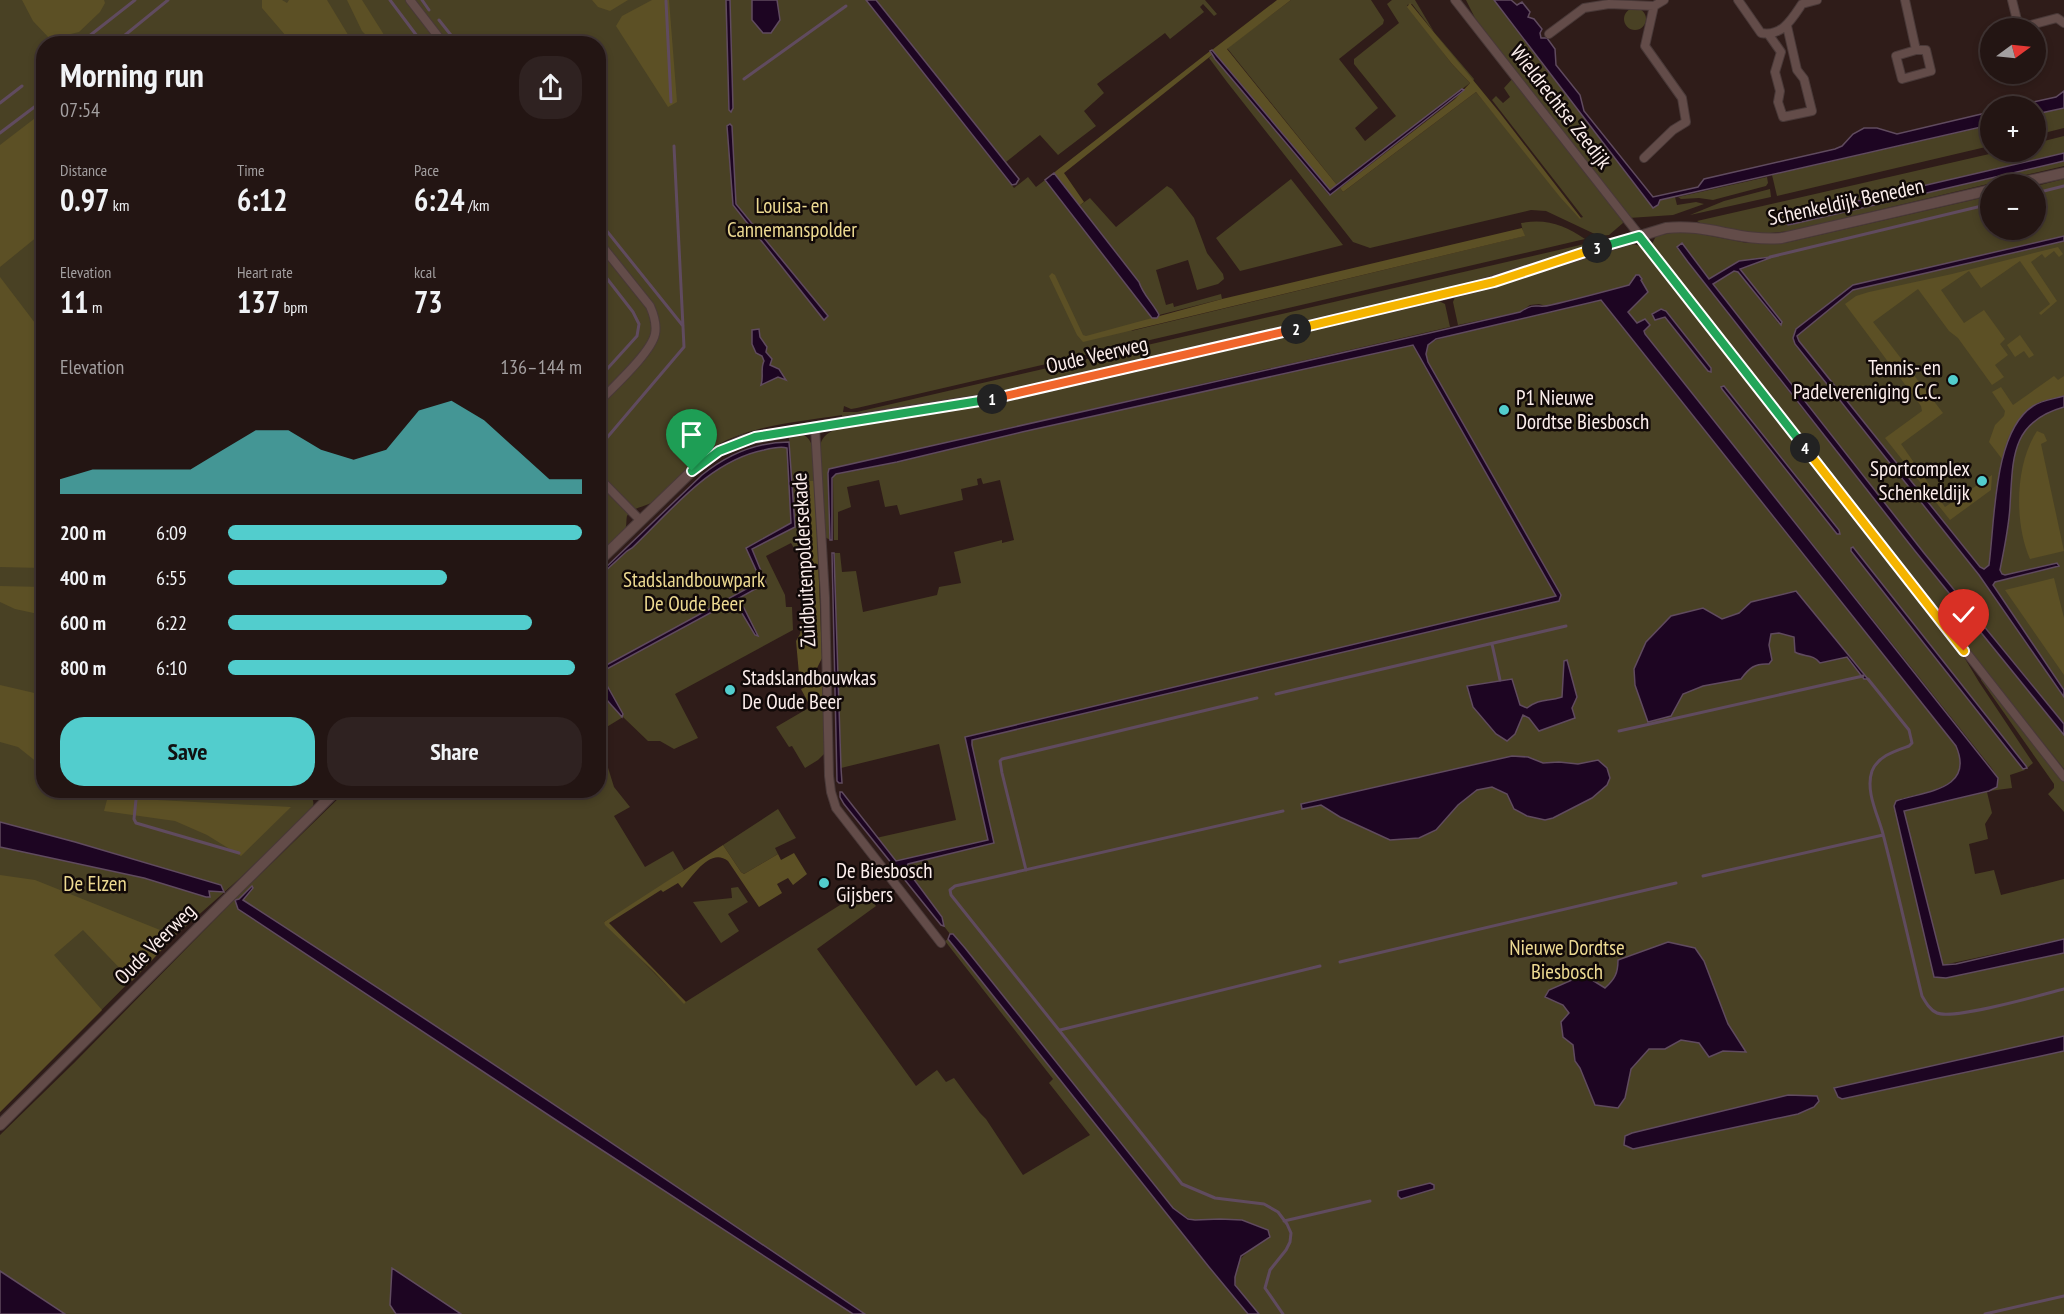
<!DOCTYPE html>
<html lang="en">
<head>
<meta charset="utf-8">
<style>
	body { margin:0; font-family:"PT Sans Narrow",sans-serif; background:#2f2221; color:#f1f3f6; height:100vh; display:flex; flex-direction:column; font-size:22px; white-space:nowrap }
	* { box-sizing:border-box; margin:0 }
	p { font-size:20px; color:#a39fa0 }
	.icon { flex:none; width:33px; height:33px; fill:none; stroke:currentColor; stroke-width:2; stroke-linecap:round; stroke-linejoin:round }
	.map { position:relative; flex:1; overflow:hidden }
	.drawer { position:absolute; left:36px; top:36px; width:570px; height:762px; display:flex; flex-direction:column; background:#231513; border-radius:24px; box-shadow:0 3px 9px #0003,0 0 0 2px #403433 }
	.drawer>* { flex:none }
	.needle { width:39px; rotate:75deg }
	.buttons { position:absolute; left:1980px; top:18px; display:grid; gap:12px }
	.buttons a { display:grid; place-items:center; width:66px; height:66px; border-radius:50%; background:#231513; box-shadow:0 3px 9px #0003,0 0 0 2px #403433; font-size:30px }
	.pin { position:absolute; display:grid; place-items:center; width:51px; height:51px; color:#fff; margin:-62px -26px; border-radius:50% 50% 50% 0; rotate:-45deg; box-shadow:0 0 6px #0007 }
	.pin .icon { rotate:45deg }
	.km { position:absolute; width:30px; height:30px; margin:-15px; border-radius:50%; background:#222; color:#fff; font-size:16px; line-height:30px; text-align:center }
	.round { display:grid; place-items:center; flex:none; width:63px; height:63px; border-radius:24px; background:#2f2221 }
	.summary { display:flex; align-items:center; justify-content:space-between; height:102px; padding:0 24px }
	h1 { font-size:33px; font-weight:600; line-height:45px }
	.stats { display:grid; grid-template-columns:repeat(3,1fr); gap:9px; height:102px; padding:6px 24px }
	.stats div { display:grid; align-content:center }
	.stats b { font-size:30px; font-weight:600 }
	.stats small { font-size:16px; font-weight:400 }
	.stats p { font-size:16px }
	.chart { height:168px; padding:12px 24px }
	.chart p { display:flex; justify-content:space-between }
	.chart svg { width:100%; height:108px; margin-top:6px; fill:#52cdcd; opacity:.7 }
	.button { display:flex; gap:12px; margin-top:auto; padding:12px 24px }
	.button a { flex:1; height:69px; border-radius:24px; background:#52cdcd; color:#111; font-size:24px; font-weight:600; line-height:69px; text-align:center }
	.button a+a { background:#2f2221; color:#f1f3f6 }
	ul { padding:0 24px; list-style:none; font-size:20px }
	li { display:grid; grid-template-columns:96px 72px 1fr; align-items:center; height:45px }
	li i { height:15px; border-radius:8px; background:#52cdcd }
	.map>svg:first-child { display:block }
</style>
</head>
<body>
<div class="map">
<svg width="2064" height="1314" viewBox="0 0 2064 1314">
	<rect width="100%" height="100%" fill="#2f1c19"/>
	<path fill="#494124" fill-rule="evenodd" d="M0,0H866L1014,188L1028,177L1036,187L1045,180L1150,315L1152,318L1131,331L1524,236L1521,223C1546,218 1565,225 1585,239L857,408L851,409L844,406L843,412H857L1589,243L1590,245L1486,278L1431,293L997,392L842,418V415C799,422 745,425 708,451C689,464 675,482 658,498C648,508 632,506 627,516C626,520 627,525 625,530C619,539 607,548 599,556L598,44H44V790H304C310,795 315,799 313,807L239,879L175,936L0,1112Z
		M876,0H1205L1217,14L1214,16L1203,4L1200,7L1204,12L1170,39L1165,33L1097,84L1104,93L1084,111L1096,126L1058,155L1040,135L1006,162Z
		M1291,0H1371L1384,20L1383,24L1339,59L1378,108L1355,128L1365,141L1396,116L1354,64V59L1399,23L1387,4L1392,0H1415L1434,32L1474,79L1473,81L1467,74L1412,4L1407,5L1452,64L1470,83L1337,185L1227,48Z
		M1466,0H1494L1653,208L1660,200L1675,197L1677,205L1696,202L1704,204L1673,215L1629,218L1475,18Z
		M1624 19a11 11 0 1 1 22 0a11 11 0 1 1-22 0Z
		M1212,55L1329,195L1340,188L1343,192L1476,92L1580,218L1583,217L1492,100L1496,96L1503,103L1510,97L1504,88L1513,78L1622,219L1623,223L1609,235L1599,236L1546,211L1531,210L1370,248L1353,242L1227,82L1209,58Z
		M2064,108V128L2036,135V114Z
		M1990,125V146L1777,196L1772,175Z
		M2064,136V153L1789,217L1788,225L2064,161V166L1790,231L1761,234L1702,224L1697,221L1998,152H2036V143Z
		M1767,177L1768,183L1766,186L1713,200L1699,198L1681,199L1678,197Z
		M1291,179L1343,245L1240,271L1216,238Z
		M2064,179V693L2044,668L2064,697V724L1924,553L1713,284L1734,271L1738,272L1778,323L1738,268L1739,261L1709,279L1683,246L1677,247L1797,402L2064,735V769L1871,527L1652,244L1656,236L1676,232L1695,233L1747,243H1785L1990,196V230H2036V186Z
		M1167,186L1172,189L1194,218L1207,253L1223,274L1224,279L1218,284L1197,290L1188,260L1156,270L1166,305L1173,303L1174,307L1221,294L1222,299L1159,315L1141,290L1139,282L1079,206L1090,198L1116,227Z
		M1770,189L1771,197L1690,215L1724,201Z
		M1633,244L1640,246L1646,251L1958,647L1979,682L2033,763L2027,768L1853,548L1850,549L2025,770L2010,775L2012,788L1989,791L1997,787C1999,778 1995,773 1990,766L1645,334L1644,331L1650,325L1645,319L1637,323L1628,312L1648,292L1639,276L1631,281L1629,285L1546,306L1539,304L1530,305L1520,312L1458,325L1453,302L1455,297ZM1664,309L1710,368L1708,371L1665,317L1657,320L1652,314ZM1722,389L1840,534H1837Z
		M1601,300L1956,746C1975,790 1925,791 1896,801L1900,830L1934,977L1946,978L2064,953V1314H1258C1251,1306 1242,1297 1237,1287C1224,1263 1254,1247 1270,1237V1233C1257,1222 1236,1219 1220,1219C1210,1219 1201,1222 1191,1219C1184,1217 1177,1211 1171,1206L950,934L876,838L956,820L939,744L841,768L834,553H840L842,572L856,571L863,612L937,595L939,587L961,583L954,552L1002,540V543L1014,540L1000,480L983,484L981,478L977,479L978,485L961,489L963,500L900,515L897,505L885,507L879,480L847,487L851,507L838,512V540H834L833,475L897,462L1022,432L1413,345L1556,596L1012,726L1556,600L1559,595L1418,346L1452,335Z
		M1439,301L1445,304L1450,327L830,469L828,473L830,540L825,537C824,519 815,452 822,440C827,431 837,429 846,426L988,404L1085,384Z
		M788,434C792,434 799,433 803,435C817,439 814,469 815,481L805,484L808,548L797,553L791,543L766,556L785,595L786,607H792L793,630L675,694L698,738L674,749L660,741H648L623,717L605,728L600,735L601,745L614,787L630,807L614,816L645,867L673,851L684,870L656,890L604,922L684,1003L864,890L876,906L817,949L916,1086L937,1070L946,1082L954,1078L980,1113L986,1119L1023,1175L1090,1135L1049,1083L1053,1079L945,941L948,939L1248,1314H0V1135L75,1062L239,895L346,791L598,790L599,688L606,701L623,714L599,671V574L702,475C726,456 758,439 790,445Z
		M1982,678L2064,781V812L2048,794L2054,788V784L1981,680Z
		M824,699L826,752L818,760L805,768L792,746L789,747L776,727Z
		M1987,792L1992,813L1985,824L1988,839L1969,844L1975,874L1994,870L2001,895L2064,879V939L1943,965L1904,811Z
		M778,809L796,838L775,848L778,854L744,874L741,872L723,845Z
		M738,887L748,902L728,914L739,931L721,943L693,902L732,898L731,888Z"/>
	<path fill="#5c5025" d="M22,0H104L105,3L100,12L79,32L50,39L33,21Z
		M262,0H282L287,3L289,0H327L353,43H292L262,8Z
		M347,0H362L386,38L379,43H374L362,31Z
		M592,0H628L610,11L598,7Z
		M652,0H669L677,102L668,107L616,26L622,16Z
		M1277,0H1291L1227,49L1337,185L1332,189H1329L1212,50Z
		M1410,3L1500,113L1581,218L1580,219L1560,197L1476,92L1343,192L1340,188L1455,99L1470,83L1452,64L1407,7Z
		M1210,51L1212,55L1064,173L1084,202L1079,206L1054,173L1056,171Z
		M43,112V232L0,267V145Z
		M1522,228L1525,236L1083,342L1077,335L1049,276L1052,273L1055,275L1083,335L1086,336L1222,299Z
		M2058,247L2063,254L2059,257L2054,251L2045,258L2042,254L2031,262L2057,301L2041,315L2039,313L2050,304L2020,261L1981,288L1969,271L1941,290L1964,323L1984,310L2005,339L2000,344L2008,355L1995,365L2004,377L1992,385L1958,338L1949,331L1918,289L1873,322L1943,413L1901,444L1945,507L1992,475L1991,490L1950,520L1885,438L1922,411L1921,406L1845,304L1856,296L1869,292L1952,274Z
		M0,277L35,323L43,321V568L0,567Z
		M2020,335L2034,355L2029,358L2024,351L2015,357L2007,345Z
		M2054,376L2058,380L2064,376V396C2054,399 2041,400 2032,407C2015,418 2006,440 2002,459L1989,442L1995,425L2004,416L2005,411L1992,392L2001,387L2013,405Z
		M2037,431L2044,434L2047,441L2041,444L2064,551L2030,559C2014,523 2015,464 2037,431Z
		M806,481H815L822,658L817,668L806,676L799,674L796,641L800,634L802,622L801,587L810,582Z
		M2054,578L2064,618V675L2005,590Z
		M0,586L43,587V615L15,609L0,602Z
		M815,683L823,687L824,699L810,706L801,689Z
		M0,685L43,695V767L18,747L0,742Z
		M99,791H157L158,800L291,807L241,856L207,835L175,821L104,811L108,796Z
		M723,845L741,872L744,874L778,854L781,860L794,853L807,874L793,885L788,878L777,884L782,893L759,907L728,861C710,847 693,876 682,888L678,883L663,892L661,890L609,923L686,1002L684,1004L654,972L605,925L604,922Z
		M0,875L35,880L175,936L132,981L83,930L54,955L102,1010L0,1112Z"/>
	<path fill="#1d0522" stroke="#604b5f" stroke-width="1.5" d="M726,0H730L733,108L731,112L729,110Z
		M752,0H777L780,20L771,33H763L752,20Z
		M866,0H876L1019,179L1016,184L1012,185Z
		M1494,0H1511L1517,5L1522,2L1530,12L1528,17L1534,19L1542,29L1540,33L1541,38H1547L1555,49L1556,65L1580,95L1584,111L1653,197L1698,187L1704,179L1835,149L1842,146L1853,134L1864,128H1877L1897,134L1990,112V125L1660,200L1658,205L1653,208Z
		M1212,50L1330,190L1462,89L1464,90L1330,195L1215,59L1210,51Z
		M2064,91V108L2036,114V106H2014L2056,97Z
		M730,124L732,126L736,204L828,316L824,320L733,205L727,126Z
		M2064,153V161L1793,224L1788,225L1785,221L1789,217Z
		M1054,173L1139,282C1143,295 1153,303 1159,315L1157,318H1152L1045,180Z
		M2064,236V241L1853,290L1797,336L1799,341L1980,567L1984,569L1989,565C1995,521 1993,432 2033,406C2042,400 2054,399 2064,396V407C2010,422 2013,459 2010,506C2009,527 2004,549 2000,570L2002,574L2005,575L2057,563L2059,566L1995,582L1993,585L2064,690V697L1979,575L1795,344L1793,338L1796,329L1853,285Z
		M1682,243L1709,279L1739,261L1770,257V258L1740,269L1782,322L1781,325L1738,272L1734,271L1713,284L1924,553L2064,724V735L1915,551L1688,262L1677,247Z
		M1636,275H1639L1642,279L1641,280L1648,292L1628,312L1637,323L1645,319L1650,325L1644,331L1645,334L1998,778L1997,787L1989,791L1904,811L1943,965L1956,964L2064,939V953L1946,978L1934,977L1894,806L1896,801C1925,791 1975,790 1956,746L1601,300L1436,339L1428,345L1426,354L1428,362L1561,595L1559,601L972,740V745L994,843L908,864L907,866V870L942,917L944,926L941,925L844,804L840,797V792H842L896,861L988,840L965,737L1556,596L1413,345L1022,432L897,462L836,474L832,478V540H830L828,473L829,469L1425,334L1520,312C1537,301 1536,309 1551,305C1577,299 1603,292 1629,285Z
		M1661,309L1666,311L1711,368V372L1708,371L1665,317L1655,320L1652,314Z
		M759,329L760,337L767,347L766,352L772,359L770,365L779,369L786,380L778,377L761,385C764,377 760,369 764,361L762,356L756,353L752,344V330Z
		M1724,386L1839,530L1840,534H1837L1722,389L1721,387Z
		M789,442L795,527L752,549L766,583L739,598L758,636L755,635L734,600L601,672L600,673L623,714L622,717C605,696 598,698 599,669L761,581L746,548L791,523L787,448C780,446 772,448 764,450C709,461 671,511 632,548L627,551L603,573L601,572L702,475C727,455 756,442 789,442Z
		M1853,547L2026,766L2027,768L2023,769L1851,551V548Z
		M832,553H834L841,768L842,783H839L837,781Z
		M1796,591L1868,679H1864L1847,657L1820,663C1814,654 1803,657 1795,652L1794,637L1779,633L1771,634L1769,645L1772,660L1769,664C1755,663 1749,668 1741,679L1703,686L1683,694L1671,716L1648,722L1635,685L1634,669L1646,642L1671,616L1703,608L1722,619L1739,613L1751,602Z
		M1567,660L1577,697L1572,708L1575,718L1539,731L1529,718L1523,715L1515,734L1507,741L1496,734L1473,707L1467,686L1512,679L1520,705L1527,708C1540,698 1547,702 1562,697L1564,661Z
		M1512,756L1528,757L1543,763L1559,762L1578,764L1598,760L1607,768L1610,778L1607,785L1592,798L1553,818L1545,820L1527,816L1514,809L1507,794L1492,787L1477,790L1458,805L1436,830L1419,838L1390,840L1340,817L1321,805L1302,809L1301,804Z
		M0,822L75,842L221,885L224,892L209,891L210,897H206L144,878L0,847Z
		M252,886L253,888L243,900C452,1035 659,1174 865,1314H853L559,1122L238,909L235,900L239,899Z
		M950,934H953L965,948L1173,1208L1188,1219L1195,1220L1220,1219L1242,1220L1268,1230L1270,1237L1241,1256L1235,1277V1285L1259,1314H1248L1209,1267L948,939Z
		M1668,942L1695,948L1704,961L1728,1024L1746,1052L1723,1051L1709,1057L1699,1043L1681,1040L1665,1049H1649L1631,1069L1625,1098L1618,1108L1595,1105L1580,1068L1575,1061L1573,1045L1563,1037L1561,1022L1569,1013L1563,1005L1545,997L1549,990L1590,972L1592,980L1605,988C1615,979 1618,973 1618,960Z
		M2064,1036V1051L1842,1099L1838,1097L1834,1088Z
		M1788,1095L1817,1096L1819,1101L1814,1107L1798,1114L1633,1149L1624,1145L1625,1136L1632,1133Z
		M1430,1183L1434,1185V1189L1401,1199L1398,1196V1191Z
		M392,1268L461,1314H396L390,1305Z
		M0,1271L65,1314H0Z"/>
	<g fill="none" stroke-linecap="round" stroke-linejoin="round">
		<path stroke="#604b5f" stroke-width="3" d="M390,0L423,44
			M422,0L429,10
			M666,1L671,102
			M439,20L458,44
			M79,44L135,0
			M114,44L168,0
			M36,78L44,71
			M744,79L846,6
			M0,103L22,86
			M0,133L37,105
			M2036,193L2064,186
			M598,220L683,326
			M1770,257L1990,204
			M598,267L633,312L639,324L637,336L598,379
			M605,440L684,347L674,146
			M1492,644L1500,680
			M1868,679L1909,730L1912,743L1909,746C1895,751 1878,756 1872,771C1865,791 1878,815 1883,834C1897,888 1909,942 1922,996C1926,1003 1930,1010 1937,1013C1954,1020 2041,995 2064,989
			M1276,694L1566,626
			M1619,731L1863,676
			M137,790L134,819L136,823L239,853
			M1026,870L1002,773L1000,761L1002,759L1257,698
			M1703,876L1883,835
			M1340,962L1676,883
			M1060,1030L1320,966
			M1284,1221L1370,1201
			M1283,1314L1265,1288L1270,1270L1286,1250L1290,1242L1291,1233L1287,1224L1278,1212L1264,1204L1215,1198L1182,1184L951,895L950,890L955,886L1283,811
			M1985,1314L2064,1296"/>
		<g stroke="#493938" stroke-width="10">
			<path id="minor" d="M410,0L444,44
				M1455,0L2064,777
				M1738,0L1761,33C1782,37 1792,19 1802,4L1817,0
				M1905,0L1916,50
				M2012,0L2019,28
				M2019,28L2057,18L2064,23
				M1549,34L1584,8L1609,4L1654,6
				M1769,35L1781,52L1775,72L1780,91L1778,102L1783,117L1812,111L1804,79L1797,70L1787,26
				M1916,50H1926L1931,71L1902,79L1896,56Z
				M1644,158L1673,130L1686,122L1682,98L1645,46L1654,6L1664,0
				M598,241L650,306C654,315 657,324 655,334C651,353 613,387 598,403
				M815,427L825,597L829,776L831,792L836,808L941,943
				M598,477L641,521"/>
		</g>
		<g stroke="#493938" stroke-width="12">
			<path id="tertiary" d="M2014,184L2064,173
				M598,562L692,471L719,451L744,440L883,415L1001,397L1467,289L1666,228C1707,223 1740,242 1782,238L1990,190
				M0,1125L337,790"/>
		</g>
		<use href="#minor" stroke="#634c49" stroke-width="8"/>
		<use href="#tertiary" stroke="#634c49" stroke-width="10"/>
	</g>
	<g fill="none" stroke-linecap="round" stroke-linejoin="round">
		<g stroke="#fff" stroke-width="12">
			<path id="split-1" d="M692,471L719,451L755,437L992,399"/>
		</g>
		<g stroke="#fff" stroke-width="12">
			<path id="split-2" d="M992,399L1296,329"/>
		</g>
		<g stroke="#fff" stroke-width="12">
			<path id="split-3" d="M1296,329L1494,282L1597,248"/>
		</g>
		<g stroke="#fff" stroke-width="12">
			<path id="split-4" d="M1597,248L1639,236L1805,448"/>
		</g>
		<g stroke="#fff" stroke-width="12">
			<path id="split-5" d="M1805,448L1964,651"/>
		</g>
		<use href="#split-1" stroke="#22a559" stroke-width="8"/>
		<use href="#split-2" stroke="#f0652b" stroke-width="8"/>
		<use href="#split-3" stroke="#f5b400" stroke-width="8"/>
		<use href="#split-4" stroke="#22a559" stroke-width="8"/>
		<use href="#split-5" stroke="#f5b400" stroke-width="8"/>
	</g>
	<g fill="#52cdcd" stroke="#110908" stroke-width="2">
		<circle cx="1953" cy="380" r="6"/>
		<circle cx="1504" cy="410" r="6"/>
		<circle cx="1982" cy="481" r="6"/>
		<circle cx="730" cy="690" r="6"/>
		<circle cx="824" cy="883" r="6"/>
	</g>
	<g text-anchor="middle" stroke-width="5" stroke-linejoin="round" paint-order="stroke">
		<g font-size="21" fill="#fceeec" stroke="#110908">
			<text transform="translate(1561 107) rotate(52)" y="7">Wieldrechtse Zeedijk</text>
			<text transform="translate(1846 202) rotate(-12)" y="7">Schenkeldijk Beneden</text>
			<text transform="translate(1097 355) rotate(-13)" y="7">Oude Veerweg</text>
			<text transform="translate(804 560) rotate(-93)" y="7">Zuidbuitenpoldersekade</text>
			<text transform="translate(155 944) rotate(-45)" y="7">Oude Veerweg</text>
		</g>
		<g font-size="21" fill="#edda92" stroke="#110908">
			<text x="792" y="213">Louisa- en<tspan x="792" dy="24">Cannemanspolder</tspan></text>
			<text x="694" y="587">Stadslandbouwpark<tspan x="694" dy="24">De Oude Beer</tspan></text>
			<text x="95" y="891">De Elzen</text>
			<text x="1567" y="955">Nieuwe Dordtse<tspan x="1567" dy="24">Biesbosch</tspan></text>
		</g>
		<g font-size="21" fill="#fceeec" stroke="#110908" text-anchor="start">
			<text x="1941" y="375" text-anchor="end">Tennis- en<tspan x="1941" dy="24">Padelvereniging C.C.</tspan></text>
			<text x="1516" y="405">P1 Nieuwe<tspan x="1516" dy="24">Dordtse Biesbosch</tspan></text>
			<text x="1970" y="476" text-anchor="end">Sportcomplex<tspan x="1970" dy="24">Schenkeldijk</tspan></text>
			<text x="742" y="685">Stadslandbouwkas<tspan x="742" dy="24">De Oude Beer</tspan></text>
			<text x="836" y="878">De Biesbosch<tspan x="836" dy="24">Gijsbers</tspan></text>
		</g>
	</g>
</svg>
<div class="buttons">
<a><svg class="needle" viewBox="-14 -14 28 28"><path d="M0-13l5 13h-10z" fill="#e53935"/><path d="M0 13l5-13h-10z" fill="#a39fa0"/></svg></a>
<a>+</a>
<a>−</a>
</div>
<div class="pin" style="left:692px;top:471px;background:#1e9e55"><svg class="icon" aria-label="arrive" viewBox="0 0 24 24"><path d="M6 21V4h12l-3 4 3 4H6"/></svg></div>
<div class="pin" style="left:1964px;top:651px;background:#d93025"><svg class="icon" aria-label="check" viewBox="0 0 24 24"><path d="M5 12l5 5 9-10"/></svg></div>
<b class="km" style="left:992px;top:399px">1</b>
<b class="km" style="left:1296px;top:329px">2</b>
<b class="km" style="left:1597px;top:248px">3</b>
<b class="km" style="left:1805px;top:448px">4</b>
<section class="drawer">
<div class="summary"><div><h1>Morning run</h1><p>07:54</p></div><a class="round"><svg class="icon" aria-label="share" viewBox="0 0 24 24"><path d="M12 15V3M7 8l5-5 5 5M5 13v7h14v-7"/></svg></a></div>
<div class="stats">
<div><p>Distance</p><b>0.97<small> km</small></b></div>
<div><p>Time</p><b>6:12</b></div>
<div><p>Pace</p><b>6:24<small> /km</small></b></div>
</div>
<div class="stats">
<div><p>Elevation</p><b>11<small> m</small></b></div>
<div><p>Heart rate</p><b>137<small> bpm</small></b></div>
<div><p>kcal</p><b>73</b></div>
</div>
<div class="chart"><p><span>Elevation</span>136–144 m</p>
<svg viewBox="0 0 160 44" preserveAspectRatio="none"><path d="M0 44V38L10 34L20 34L30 34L40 34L50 26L60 18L70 18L80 26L90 30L100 26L110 10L120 6L130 14L140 26L150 38L160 38V44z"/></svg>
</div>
<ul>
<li><b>200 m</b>6:09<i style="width:100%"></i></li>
<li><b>400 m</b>6:55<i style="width:62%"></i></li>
<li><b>600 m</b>6:22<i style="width:86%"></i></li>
<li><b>800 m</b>6:10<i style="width:98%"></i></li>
</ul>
<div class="button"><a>Save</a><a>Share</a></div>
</section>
</div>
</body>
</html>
